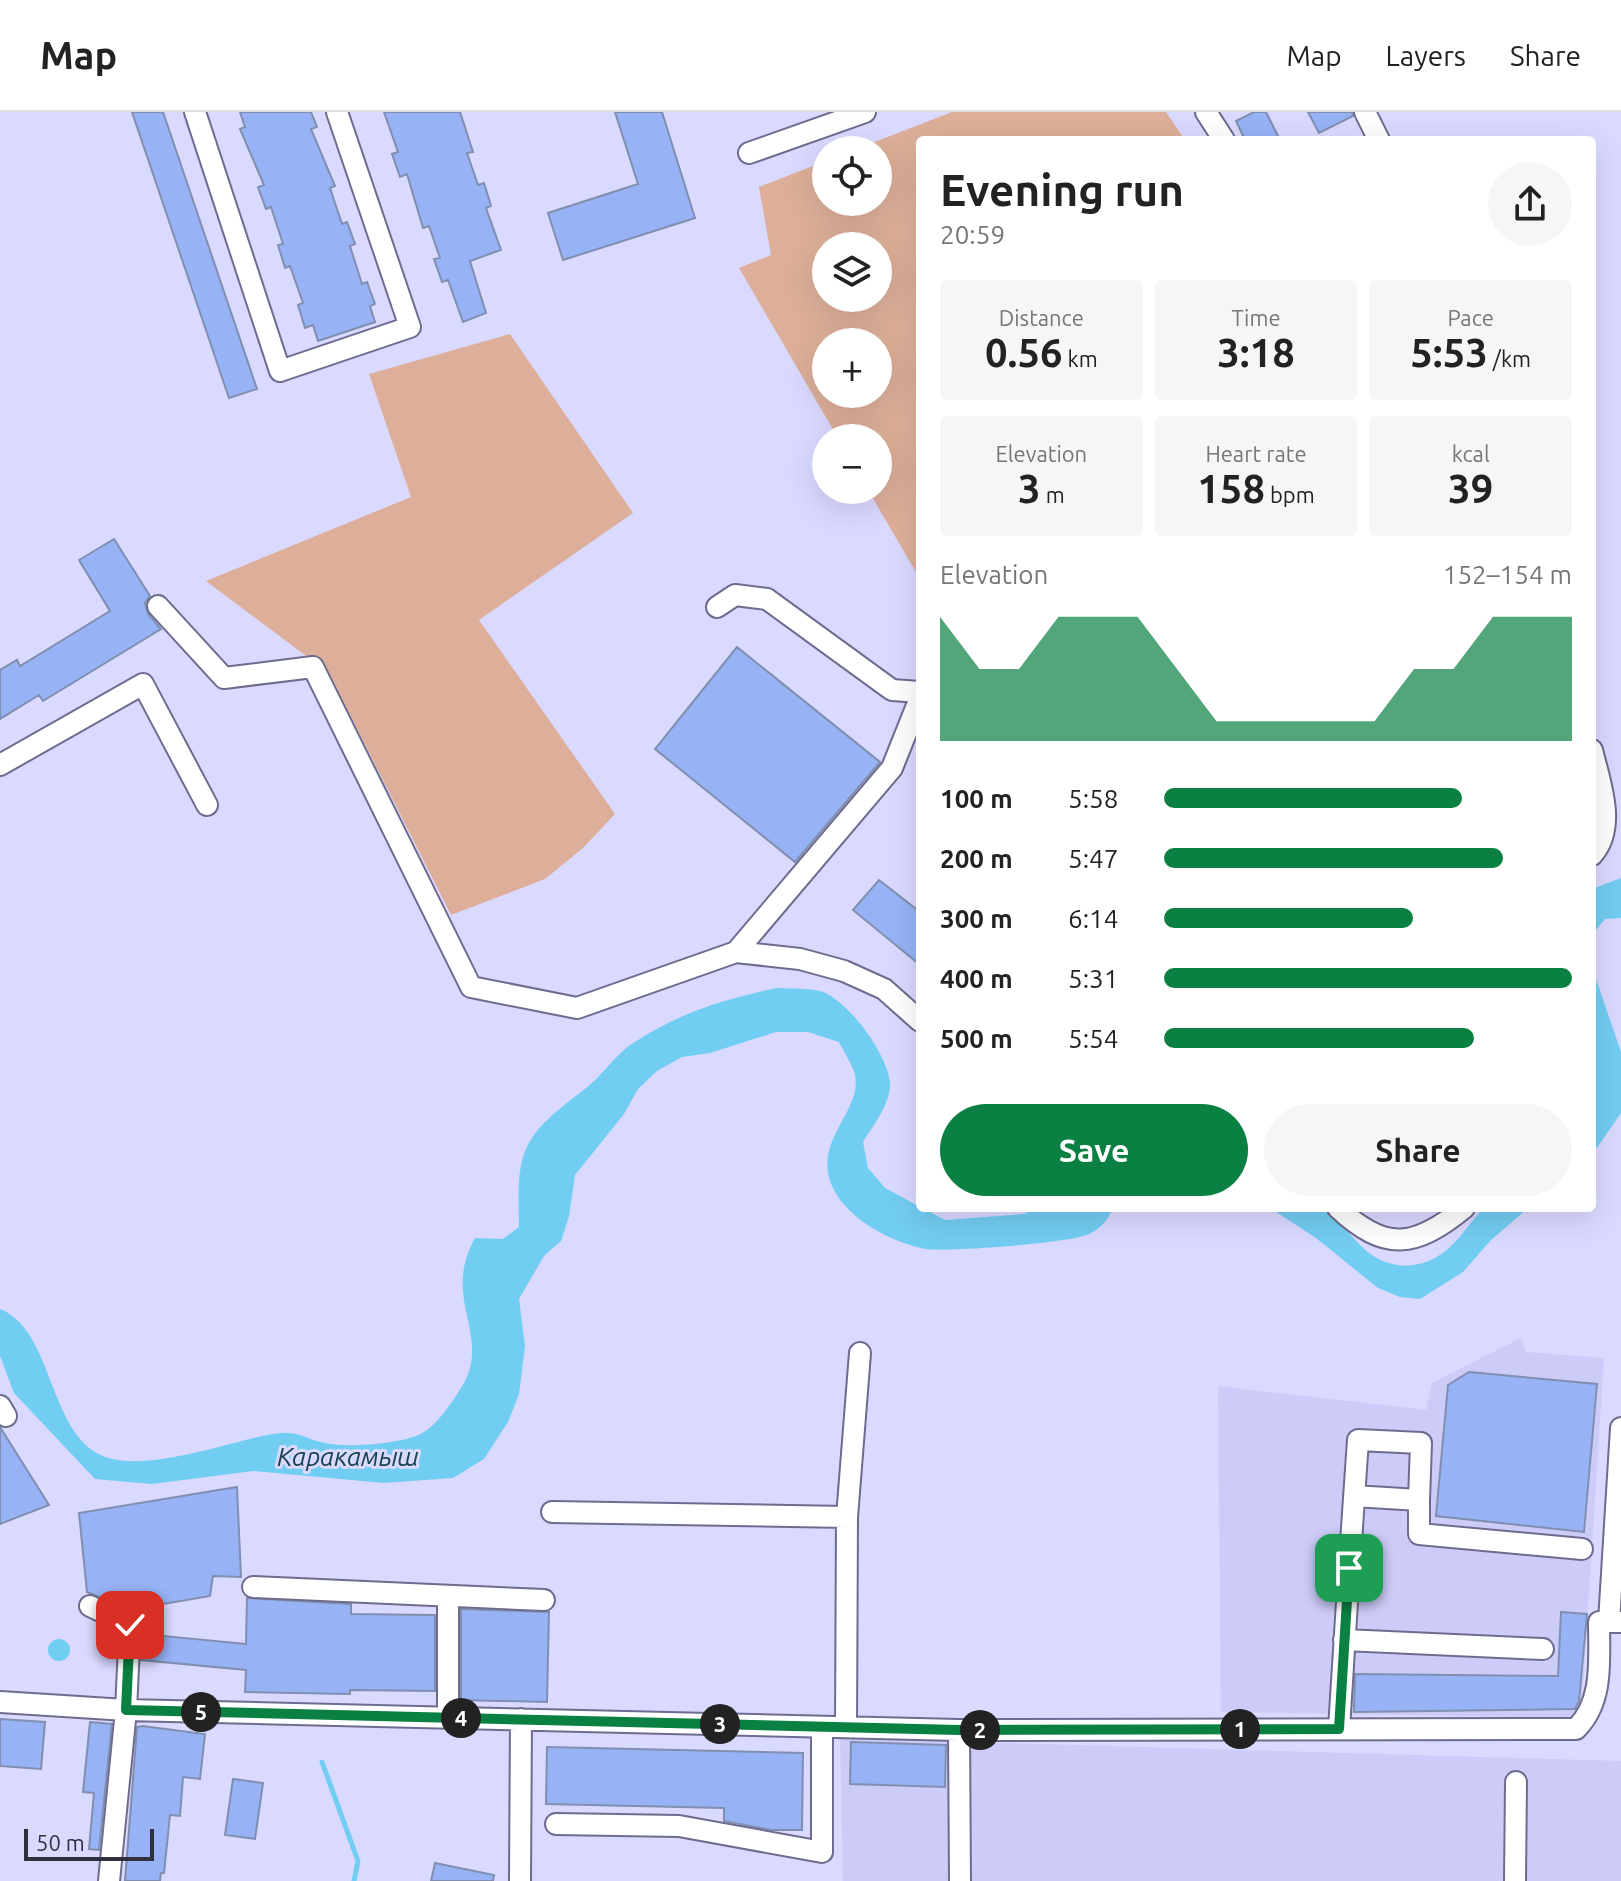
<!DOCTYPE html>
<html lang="en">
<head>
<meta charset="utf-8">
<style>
	body { margin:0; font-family:Ubuntu,sans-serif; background:#f6f6f6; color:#222; height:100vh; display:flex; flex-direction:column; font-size:30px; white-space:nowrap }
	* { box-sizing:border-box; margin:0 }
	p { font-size:26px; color:#767676 }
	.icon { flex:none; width:44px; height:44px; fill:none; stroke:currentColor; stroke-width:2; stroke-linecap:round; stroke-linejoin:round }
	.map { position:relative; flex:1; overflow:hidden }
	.details { position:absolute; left:916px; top:24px; width:680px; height:1076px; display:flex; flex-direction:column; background:#fff; border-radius:8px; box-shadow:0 8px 32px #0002 }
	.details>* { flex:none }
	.tools { position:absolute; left:812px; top:24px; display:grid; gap:16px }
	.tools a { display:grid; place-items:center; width:80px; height:80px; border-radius:50%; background:#fff; box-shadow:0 8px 32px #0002; font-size:40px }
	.scale { position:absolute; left:24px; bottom:20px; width:130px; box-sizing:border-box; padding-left:8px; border:4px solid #302f3e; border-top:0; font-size:22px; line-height:28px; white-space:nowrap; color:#302f3e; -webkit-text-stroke:6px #dad9ff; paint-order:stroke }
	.pin { position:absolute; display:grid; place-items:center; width:68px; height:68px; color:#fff; margin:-34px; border-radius:16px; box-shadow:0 4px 12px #0006 }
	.km { position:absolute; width:40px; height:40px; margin:-20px; border-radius:50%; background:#222; color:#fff; font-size:22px; line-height:40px; text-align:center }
	.round { display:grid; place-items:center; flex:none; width:84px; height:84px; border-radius:42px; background:#f6f6f6 }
	.headline { display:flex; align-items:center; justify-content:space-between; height:136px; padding:0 24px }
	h1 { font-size:44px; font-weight:700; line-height:60px }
	.stats { display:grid; grid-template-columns:repeat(3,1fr); gap:12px; height:136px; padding:8px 24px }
	.stats div { display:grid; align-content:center; border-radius:8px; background:#f6f6f6; text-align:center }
	.stats b { font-size:40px; font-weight:700 }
	.stats small { font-size:22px; font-weight:400 }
	.stats p { font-size:22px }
	.chart { height:224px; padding:16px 24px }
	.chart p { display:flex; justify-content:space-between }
	.chart svg { width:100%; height:144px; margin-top:8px; fill:#0b8043; opacity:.7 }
	.cta { display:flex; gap:16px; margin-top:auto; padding:16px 24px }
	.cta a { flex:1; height:92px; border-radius:48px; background:#0b8043; color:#fff; font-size:32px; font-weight:700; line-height:92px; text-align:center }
	.cta a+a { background:#f6f6f6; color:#222 }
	ul { padding:0 24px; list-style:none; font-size:26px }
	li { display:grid; grid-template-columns:128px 96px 1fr; align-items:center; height:60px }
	li i { height:20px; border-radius:10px; background:#0b8043 }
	header { display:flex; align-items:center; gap:48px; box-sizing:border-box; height:112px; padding:0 40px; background:#fff; border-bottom:2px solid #e0e0e0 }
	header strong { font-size:38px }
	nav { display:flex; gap:44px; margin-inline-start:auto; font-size:28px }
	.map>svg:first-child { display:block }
</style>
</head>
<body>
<header>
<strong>Map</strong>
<nav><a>Map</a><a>Layers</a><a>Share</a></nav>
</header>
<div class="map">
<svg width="1621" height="1769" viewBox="0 0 1621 1769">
	<rect width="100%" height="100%" fill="#dad9ff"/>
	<path fill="#cdccf9" d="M1521,1226L1526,1240L1604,1246L1581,1606L1221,1600L1218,1274L1426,1298L1432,1271Z
		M840,1626L1621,1649V1769H843Z"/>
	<path fill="#ddaf9a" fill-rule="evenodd" d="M952,0H1166L1185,28H920V467L868,378H878V326H838L739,156L771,143L759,75L826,49V90H878V38H854ZM826,134H878V186H826ZM826,230H878V282H826Z
		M510,222L633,401L479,508L615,702L583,736L545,767L451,803L329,561L206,469L411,385L369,262Z"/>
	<path fill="#72cdf2" d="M1621,766V806L1605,807L1592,823V777Z
		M1592,846L1594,861L1621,940V1001L1592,1043L1596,957L1592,942Z
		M777,876C791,877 806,876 820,879C847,886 892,947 890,975C888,995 873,1014 863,1030L868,1056L885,1076L945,1108L1024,1102L1036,1096H1112C1109,1108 1100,1117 1089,1122C1072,1131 945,1140 925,1137C892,1130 850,1109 834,1078C809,1030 863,1000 855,963C852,952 844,940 839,930L808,920H776L710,941L682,945L657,959L638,977L624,1002L575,1063L569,1104L561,1129L544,1144L519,1187L525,1234L519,1282L508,1310L484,1347L453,1366L384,1371L253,1359L152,1372L95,1367L14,1281L0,1244V1197C51,1217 48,1310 95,1340C135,1366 229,1329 273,1322C299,1318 302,1326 325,1331C347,1336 395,1332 416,1324C434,1318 451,1292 461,1276C494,1224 440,1189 475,1126L503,1127L519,1115C519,1091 516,1059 526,1037C537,1011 565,993 586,976C603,963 616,941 635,930C679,901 725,887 777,876Z
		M1270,1096C1284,1096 1306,1092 1319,1097C1337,1104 1347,1120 1360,1133C1387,1161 1425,1160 1452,1133C1464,1122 1472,1107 1484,1096H1528L1490,1129L1463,1160L1420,1187L1400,1185L1378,1176L1316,1126Z
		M48 1538a11 11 0 1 1 22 0a11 11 0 1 1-22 0Z"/>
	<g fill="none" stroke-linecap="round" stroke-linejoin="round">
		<path stroke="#72cdf2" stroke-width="5" d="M322,1650L358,1749L354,1769"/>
	</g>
	<path fill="#97b3f6" stroke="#808faf" stroke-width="2" d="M132,0H163L257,277L229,286Z
		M240,0H311L317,15L311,17L335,74L330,76L342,112L347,110L355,132L350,134L362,172L367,170L375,192L370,194L375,210L318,229L313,213L305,216L298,193L303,191L290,154L285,156L278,133L283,132L271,95L266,97L258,75L264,73L240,17L245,15Z
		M384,0H460L473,40L467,41L478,73L484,71L491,94L486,96L501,138L470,149L486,201L463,210L448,168L442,170L434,147L440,146L429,114L423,116L407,62L400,65L392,42L398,40Z
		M615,0H662L695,106L563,148L548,101L638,72Z
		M1254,0H1266L1280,28H1245L1236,9Z
		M1308,0H1352L1353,4L1319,21Z
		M114,427L150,484L145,491L148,502L161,517L43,589L39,583L0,607V558L17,548L20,554L110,499L79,448Z
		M737,535L880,650L795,750L655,637Z
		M879,768L920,800V853L853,798Z
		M1469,1260L1597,1272L1584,1420L1436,1404L1448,1273Z
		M0,1315L49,1393L0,1412Z
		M237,1375L241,1465L213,1464L210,1484L129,1498L87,1480L79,1401Z
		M247,1486L351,1492V1502L435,1503V1579L350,1578V1582L245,1580L246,1558L141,1548L143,1522L246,1532Z
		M461,1497L549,1500L547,1590L461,1588Z
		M1561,1500L1587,1502L1579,1589L1575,1597L1354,1600L1355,1562L1558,1564Z
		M0,1607L45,1610L41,1657L0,1654Z
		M90,1610L112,1612L99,1738L89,1737L94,1681L83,1680Z
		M142,1614L205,1622L200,1667L183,1665L180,1704L170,1703L164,1761H161L160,1769H125L137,1615Z
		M851,1630L946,1633L945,1675L850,1672Z
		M547,1635L803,1641L802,1718H771L724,1709V1696L546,1692Z
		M233,1667L263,1671L255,1727L225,1723Z
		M435,1751L494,1763L493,1769H431Z"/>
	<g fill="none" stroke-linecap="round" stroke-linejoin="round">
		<g stroke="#6e6c8e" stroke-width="24">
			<path id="minor" d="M195,0L280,259L410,215L337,0
				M1206,0L1224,28
				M1365,0L1379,28
				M749,41L865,0
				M158,494L224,566L313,555L471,875L577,896L736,840L800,847L844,859L884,877L920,909
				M717,495L735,483L767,487L892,578L920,580
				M1592,638C1600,671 1617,715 1592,743
				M0,653L143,572L207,693
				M736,840L892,656L920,586
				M1338,1096C1385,1140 1415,1136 1464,1096
				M0,1294L6,1304
				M1419,1388V1422L1582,1437
				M552,1400L847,1405
				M253,1475L544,1488
				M448,1484V1606
				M90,1494L130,1513L126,1598L109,1769
				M1609,1510L1621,1316
				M1344,1528L1543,1537
				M0,1590L126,1598L959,1618L1576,1617C1604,1589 1599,1548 1599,1510H1621
				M846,1615L847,1405L860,1241
				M1339,1617C1345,1521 1351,1424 1358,1328L1421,1331L1419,1388L1354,1384
				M959,1618L960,1769
				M556,1712L679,1714L822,1740V1615
				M520,1769L521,1607
				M1515,1769L1516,1670"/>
		</g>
		<use href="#minor" stroke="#fff" stroke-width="20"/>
	</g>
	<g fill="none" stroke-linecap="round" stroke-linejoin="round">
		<g stroke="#fff" stroke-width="16">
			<path id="route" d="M130,1513L126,1598L959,1618L1339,1617L1349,1456"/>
		</g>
		<use href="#route" stroke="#0b8043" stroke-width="10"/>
	</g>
	<g text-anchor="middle" stroke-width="6" stroke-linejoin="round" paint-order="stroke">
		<g font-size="26" font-style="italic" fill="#1a4352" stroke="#dad9ff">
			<text x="348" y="1354">Каракамыш</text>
		</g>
	</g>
</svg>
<div class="tools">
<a><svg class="icon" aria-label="locate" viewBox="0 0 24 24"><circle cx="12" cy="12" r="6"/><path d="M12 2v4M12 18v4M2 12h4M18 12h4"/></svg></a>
<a><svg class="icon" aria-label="layers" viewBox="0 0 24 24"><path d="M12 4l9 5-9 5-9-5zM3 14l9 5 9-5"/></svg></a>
<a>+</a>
<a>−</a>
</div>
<div class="scale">50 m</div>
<div class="pin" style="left:1349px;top:1456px;background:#1e9e55"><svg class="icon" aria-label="arrive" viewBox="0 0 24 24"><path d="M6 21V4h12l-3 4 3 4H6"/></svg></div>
<div class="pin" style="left:130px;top:1513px;background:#d93025"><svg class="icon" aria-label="check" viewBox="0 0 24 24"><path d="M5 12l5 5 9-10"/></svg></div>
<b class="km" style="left:1240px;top:1617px">1</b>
<b class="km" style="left:980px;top:1618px">2</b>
<b class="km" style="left:720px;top:1612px">3</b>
<b class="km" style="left:461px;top:1606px">4</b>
<b class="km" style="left:201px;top:1600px">5</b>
<section class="details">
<div class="headline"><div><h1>Evening run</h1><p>20:59</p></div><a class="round"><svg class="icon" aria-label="share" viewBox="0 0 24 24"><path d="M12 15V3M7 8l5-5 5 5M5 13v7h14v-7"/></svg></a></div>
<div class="stats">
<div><p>Distance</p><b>0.56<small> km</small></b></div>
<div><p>Time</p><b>3:18</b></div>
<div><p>Pace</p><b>5:53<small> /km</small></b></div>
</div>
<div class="stats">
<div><p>Elevation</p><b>3<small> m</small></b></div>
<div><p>Heart rate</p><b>158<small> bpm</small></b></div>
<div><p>kcal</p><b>39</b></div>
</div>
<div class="chart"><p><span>Elevation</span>152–154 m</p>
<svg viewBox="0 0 160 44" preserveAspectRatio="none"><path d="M0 44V6L10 22L20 22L30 6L40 6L50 6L60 22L70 38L80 38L90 38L100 38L110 38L120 22L130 22L140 6L150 6L160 6V44z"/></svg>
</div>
<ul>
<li><b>100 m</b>5:58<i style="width:73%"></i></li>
<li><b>200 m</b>5:47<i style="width:83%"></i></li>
<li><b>300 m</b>6:14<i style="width:61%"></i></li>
<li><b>400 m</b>5:31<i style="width:100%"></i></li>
<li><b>500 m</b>5:54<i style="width:76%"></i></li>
</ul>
<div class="cta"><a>Save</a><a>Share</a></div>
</section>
</div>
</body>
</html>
